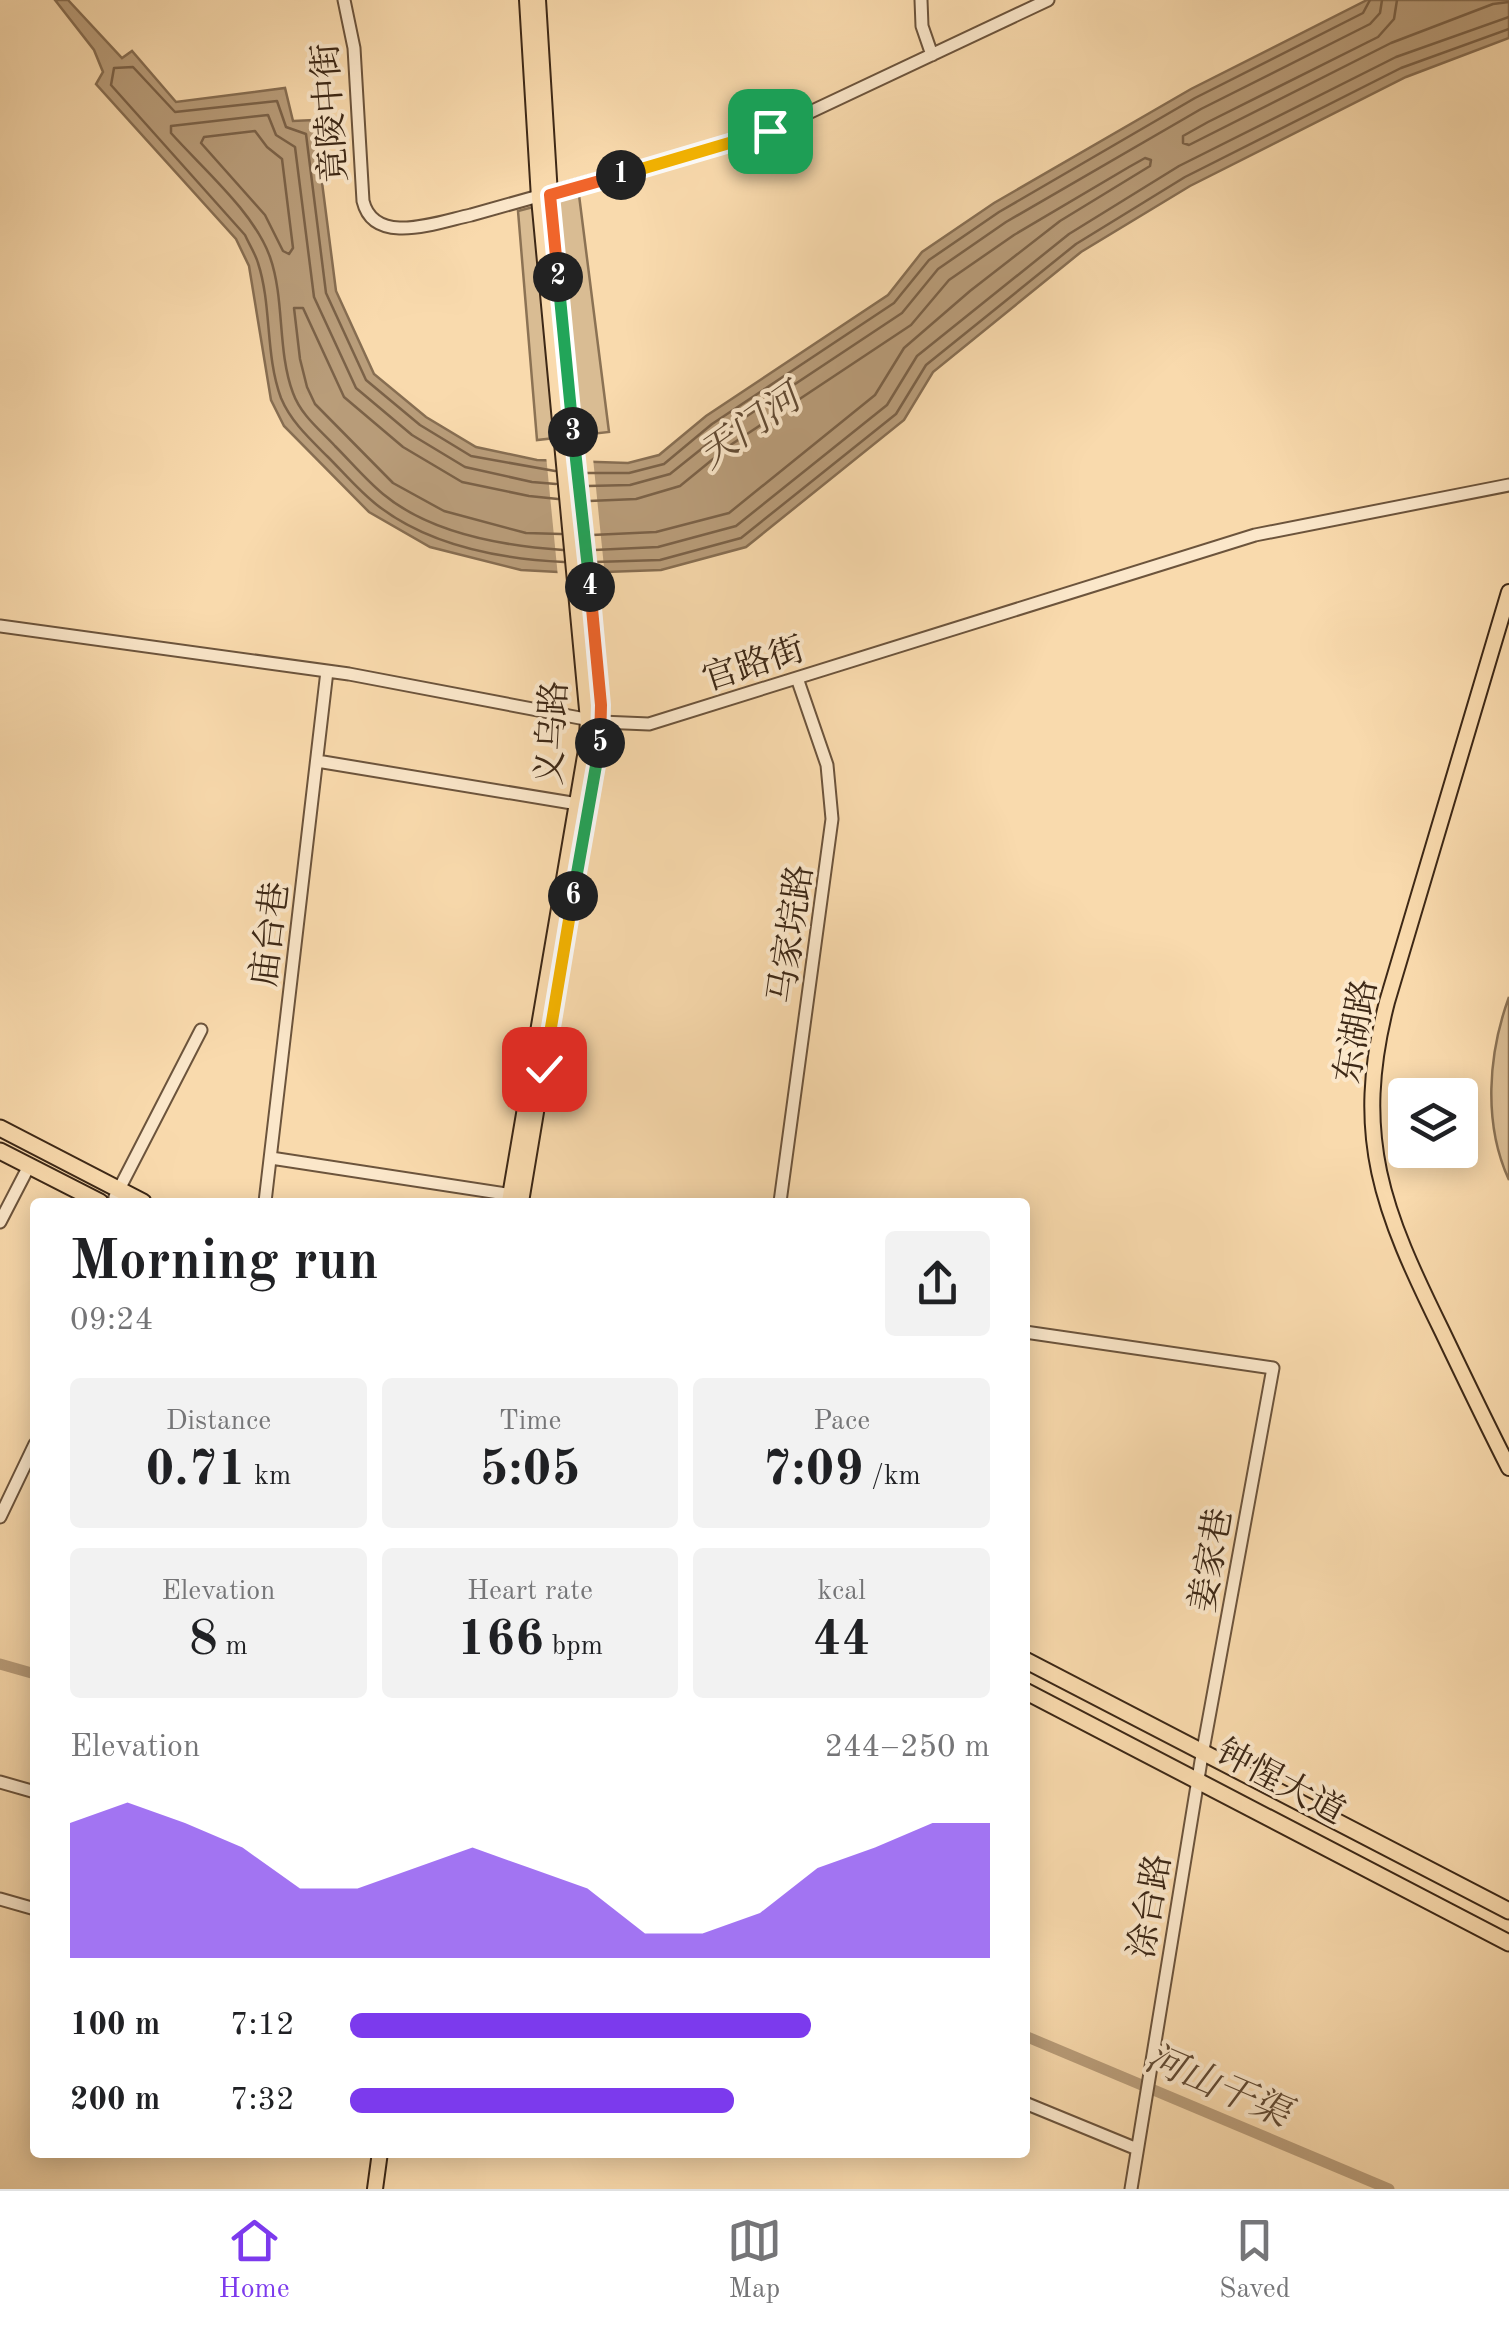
<!DOCTYPE html>
<html lang="en">
<head>
<meta charset="utf-8">
<style>
	body { margin:0; font-family:"Old Standard TT","Noto Serif SC",serif; background:#f2f2f2; color:#202124; height:100vh; display:flex; flex-direction:column; font-size:38px; white-space:nowrap }
	* { box-sizing:border-box; margin:0 }
	p { font-size:32px; color:#757577 }
	.icon { flex:none; width:55px; height:55px; fill:none; stroke:currentColor; stroke-width:2; stroke-linecap:round; stroke-linejoin:round }
	.map { position:relative; flex:1; overflow:hidden }
	.panel { position:absolute; left:30px; top:1198px; width:1000px; height:960px; display:flex; flex-direction:column; background:#fff; border-radius:10px; box-shadow:0 5px 25px #0003 }
	.panel>* { flex:none }
	.tools { position:absolute; left:1388px; top:1078px; display:grid; gap:20px }
	.tools a { display:grid; place-items:center; width:90px; height:90px; border-radius:10px; background:#fff; box-shadow:0 5px 25px #0003; font-size:50px }
	.pin { position:absolute; display:grid; place-items:center; width:85px; height:85px; color:#fff; margin:-42px; border-radius:20px; box-shadow:0 5px 15px #0006 }
	.km { position:absolute; width:50px; height:50px; margin:-25px; border-radius:50%; background:#222; color:#fff; font-size:28px; line-height:50px; text-align:center }
	.round { display:grid; place-items:center; flex:none; width:105px; height:105px; border-radius:10px; background:#f2f2f2 }
	.head { display:flex; align-items:center; justify-content:space-between; height:170px; padding:0 40px }
	h1 { font-size:55px; font-weight:800; line-height:75px }
	.stats { display:grid; grid-template-columns:repeat(3,1fr); gap:15px; height:170px; padding:10px 40px }
	.stats div { display:grid; align-content:center; border-radius:10px; background:#f2f2f2; text-align:center }
	.stats b { font-size:50px; font-weight:800 }
	.stats small { font-size:28px; font-weight:400 }
	.stats p { font-size:28px }
	.chart { height:280px; padding:20px 40px }
	.chart p { display:flex; justify-content:space-between }
	.chart svg { width:100%; height:180px; margin-top:10px; fill:#7c3aed; opacity:.7 }
	ul { padding:0 40px; list-style:none; font-size:32px }
	li { display:grid; grid-template-columns:160px 120px 1fr; align-items:center; height:75px }
	li i { height:25px; border-radius:12px; background:#7c3aed }
	.tab-bar { display:flex; justify-content:space-around; align-items:center; height:140px; border-top:2px solid #e0e0e0; background:#fff; font-size:28px; color:#757577 }
	.tab-bar a { display:grid; justify-items:center; gap:5px }
	.tab-bar .on { color:#7c3aed }
	.map>svg:first-child { display:block }
</style>
</head>
<body>
<div class="map">
<svg width="1509" height="2189" viewBox="0 0 1509 2189">
	<rect width="100%" height="100%" fill="#f9daad"/>
	<filter id="stains"><feTurbulence type="fractalNoise" baseFrequency=".002" numOctaves="4"/><feColorMatrix values="0 0 0 0 .2 0 0 0 0 .09 0 0 0 0 .02 0 0 0 .5 -.17"/></filter>
	<radialGradient id="worn" r=".72"><stop offset=".6" stop-color="#630" stop-opacity="0"/><stop offset="1" stop-color="#630" stop-opacity=".3"/></radialGradient>
	<path fill="#d9bc93" stroke="#8b7254" stroke-width="2.5" d="M579,195L609,432L537,440L518,211Z
		M1509,997V1180C1483,1124 1488,1054 1509,997Z"/>
	<path fill="#b99d7a" stroke="#876e52" stroke-width="2.5" d="M55,0H68L122,58L132,51L176,102L285,88L293,121L314,120L336,291L374,374L426,417L476,447L537,460L628,463L659,455L706,416L888,295L922,252L994,203L1191,89L1367,0H1509V38L1406,77L1190,186L1081,252L933,372L904,420L746,547L661,570L577,573L521,570L430,547L369,512L284,426L271,400L249,266L236,239L96,84L103,72L94,50Z"/>
	<path fill="#f9daad" d="M546,455L593,458L605,577H558Z"/>
	<g fill="none" stroke-linecap="round" stroke-linejoin="round">
		<path stroke="#7b6248" stroke-width="2.5" d="M1397,0L1394,19L1378,37L1208,122L1183,136V143L1189,145L1391,43L1493,4L1509,2
			M255,131L267,147L282,159L293,248L289,254L283,251L265,215L201,143L204,137Z
			M555,471L471,456L420,425L366,380L326,293L306,134L286,127L277,101L175,112L133,67L114,68L111,85L245,235C249,244 255,253 258,263C272,306 265,355 281,398C291,422 310,439 328,457C344,473 359,491 377,505C428,545 500,559 564,562
			M586,473H629L664,464L712,424L894,303L929,260L999,212L1195,98L1363,13L1370,0
			M556,484L532,482L465,467L412,435L356,388L314,297L295,147L276,135L268,115L171,126V133C203,169 254,212 270,257C285,300 277,350 293,393C301,415 319,429 335,446C351,462 366,480 383,494C431,534 503,546 563,550
			M588,486L630,485L670,474L720,434L902,313L938,269L1006,222L1201,109L1370,24L1380,13L1382,0
			M558,499L529,496L462,482L403,447L344,397L303,308H294L300,359L307,387L315,404L393,483L444,511L526,533L561,534
			M589,501L636,499L680,486L729,446L911,325L949,280L1014,235L1129,167L1145,158L1151,160L1150,166L1060,221L970,291L904,348L875,395L729,513L656,532L592,535
			M594,550L658,547L736,526L887,405L917,356L1069,234L1179,166L1396,57L1509,17
			M595,562L660,560L741,538L896,414L926,365L1076,244L1185,177L1401,68L1509,29"/>
		<path stroke="#b99d7a" stroke-width="11" d="M0,1664L35,1674
			M1025,2036L1389,2189"/>
		<g stroke="#6c543c" stroke-width="15">
			<path id="minor" d="M344,0L354,48L363,201C374,247 438,222 471,215L770,131L1048,0
				M921,0L922,26L932,55
				M0,626L349,674L601,722L649,724L1255,535L1509,485
				M317,761L584,805
				M271,1158L519,1196
				M115,1197L201,1030
				M265,1202L327,671
				M780,1202L832,819L827,765L797,678
				M0,1222L29,1166
				M1025,1332L1273,1368L1201,1761L1131,2189
				M0,1517L35,1444
				M0,1782L35,1792
				M0,1899L35,1909
				M1025,2103L1137,2149"/>
		</g>
		<g stroke="#3d2816" stroke-width="18">
			<path id="major" d="M1509,592L1387,1002C1352,1137 1383,1211 1442,1331C1464,1377 1486,1423 1509,1468
				M509,1202L586,750L588,720L539,198L527,0
				M521,1202L601,722L550,195L538,0
				M375,2189L380,2152"/>
		</g>
		<g stroke="#3d2816" stroke-width="19">
			<path id="highway" d="M0,1128L143,1202
				M0,1151L100,1202
				M1025,1660L1509,1911
				M1025,1691L1509,1943"/>
		</g>
		<use href="#minor" stroke="#fbe7ca" stroke-width="11"/>
		<use href="#major" stroke="#f9daad" stroke-width="14"/>
		<use href="#highway" stroke="#f9daad" stroke-width="15"/>
	</g>
	<g fill="none" stroke-linecap="round" stroke-linejoin="round">
		<g stroke="#fff" stroke-width="20">
			<path id="split-1" d="M621,175L770,131"/>
		</g>
		<g stroke="#fff" stroke-width="20">
			<path id="split-2" d="M558,277L550,195L621,175"/>
		</g>
		<g stroke="#fff" stroke-width="20">
			<path id="split-3" d="M558,277L573,432"/>
		</g>
		<g stroke="#fff" stroke-width="20">
			<path id="split-4" d="M573,432L590,587"/>
		</g>
		<g stroke="#fff" stroke-width="20">
			<path id="split-5" d="M590,587L601,705L600,743"/>
		</g>
		<g stroke="#fff" stroke-width="20">
			<path id="split-6" d="M573,896L600,743"/>
		</g>
		<g stroke="#fff" stroke-width="20">
			<path id="split-7" d="M544,1069L573,896"/>
		</g>
		<use href="#split-1" stroke="#f5b400" stroke-width="12"/>
		<use href="#split-2" stroke="#f0652b" stroke-width="12"/>
		<use href="#split-3" stroke="#22a559" stroke-width="12"/>
		<use href="#split-4" stroke="#22a559" stroke-width="12"/>
		<use href="#split-5" stroke="#f0652b" stroke-width="12"/>
		<use href="#split-6" stroke="#22a559" stroke-width="12"/>
		<use href="#split-7" stroke="#f5b400" stroke-width="12"/>
	</g>
	<g text-anchor="middle" stroke-width="8" stroke-linejoin="round" paint-order="stroke">
		<g font-size="35" fill="#3d2816" stroke="#fbe7ca">
			<text transform="translate(329 113) rotate(-94)" y="12">竟陵中街</text>
			<text transform="translate(753 663) rotate(-18)" y="12">官路街</text>
			<text transform="translate(551 733) rotate(-87)" y="12">义乌路</text>
			<text transform="translate(269 934) rotate(-83)" y="12">庙台巷</text>
			<text transform="translate(790 934) rotate(-82)" y="12">马家垸路</text>
			<text transform="translate(1355 1031) rotate(-80)" y="12">东湖路</text>
			<text transform="translate(1210 1560) rotate(-80)" y="12">姜家巷</text>
			<text transform="translate(1281 1781) rotate(28)" y="12">钟惺大道</text>
			<text transform="translate(1149 1906) rotate(-80)" y="12">涂台路</text>
		</g>
		<g font-size="38" font-style="italic" fill="#624b34" stroke="#fbe7ca">
			<text transform="translate(749 426) rotate(-35)" y="13">天门河</text>
			<text transform="translate(1218 2085) rotate(23)" y="13">河山干渠</text>
		</g>
	</g>
	<rect width="100%" height="100%" filter="url(#stains)"/>
	<rect width="100%" height="100%" fill="url(#worn)"/>
</svg>
<div class="tools">
<a><svg class="icon" aria-label="layers" viewBox="0 0 24 24"><path d="M12 4l9 5-9 5-9-5zM3 14l9 5 9-5"/></svg></a>
</div>
<div class="pin" style="left:770px;top:131px;background:#1e9e55"><svg class="icon" aria-label="arrive" viewBox="0 0 24 24"><path d="M6 21V4h12l-3 4 3 4H6"/></svg></div>
<div class="pin" style="left:544px;top:1069px;background:#d93025"><svg class="icon" aria-label="check" viewBox="0 0 24 24"><path d="M5 12l5 5 9-10"/></svg></div>
<b class="km" style="left:621px;top:175px">1</b>
<b class="km" style="left:558px;top:277px">2</b>
<b class="km" style="left:573px;top:432px">3</b>
<b class="km" style="left:590px;top:587px">4</b>
<b class="km" style="left:600px;top:743px">5</b>
<b class="km" style="left:573px;top:896px">6</b>
<section class="panel">
<div class="head"><div><h1>Morning run</h1><p>09:24</p></div><a class="round"><svg class="icon" aria-label="share" viewBox="0 0 24 24"><path d="M12 15V3M7 8l5-5 5 5M5 13v7h14v-7"/></svg></a></div>
<div class="stats">
<div><p>Distance</p><b>0.71<small> km</small></b></div>
<div><p>Time</p><b>5:05</b></div>
<div><p>Pace</p><b>7:09<small> /km</small></b></div>
</div>
<div class="stats">
<div><p>Elevation</p><b>8<small> m</small></b></div>
<div><p>Heart rate</p><b>166<small> bpm</small></b></div>
<div><p>kcal</p><b>44</b></div>
</div>
<div class="chart"><p><span>Elevation</span>244–250 m</p>
<svg viewBox="0 0 160 44" preserveAspectRatio="none"><path d="M0 44V11L10 6L20 11L30 17L40 27L50 27L60 22L70 17L80 22L90 27L100 38L110 38L120 33L130 22L140 17L150 11L160 11V44z"/></svg>
</div>
<ul>
<li><b>100 m</b>7:12<i style="width:72%"></i></li>
<li><b>200 m</b>7:32<i style="width:60%"></i></li>
</ul>
</section>
</div>
<nav class="tab-bar">
<a class="on"><svg class="icon" aria-label="home" viewBox="0 0 24 24"><path d="M3 11l9-7 9 7M6 9v11h12V9"/></svg>Home</a>
<a><svg class="icon" aria-label="map" viewBox="0 0 24 24"><path d="M3 6l6-2 6 2 6-2v14l-6 2-6-2-6 2zM9 4v14M15 6v14"/></svg>Map</a>
<a><svg class="icon" aria-label="saved" viewBox="0 0 24 24"><path d="M7 4h10v16l-5-4-5 4z"/></svg>Saved</a>
</nav>
</body>
</html>
